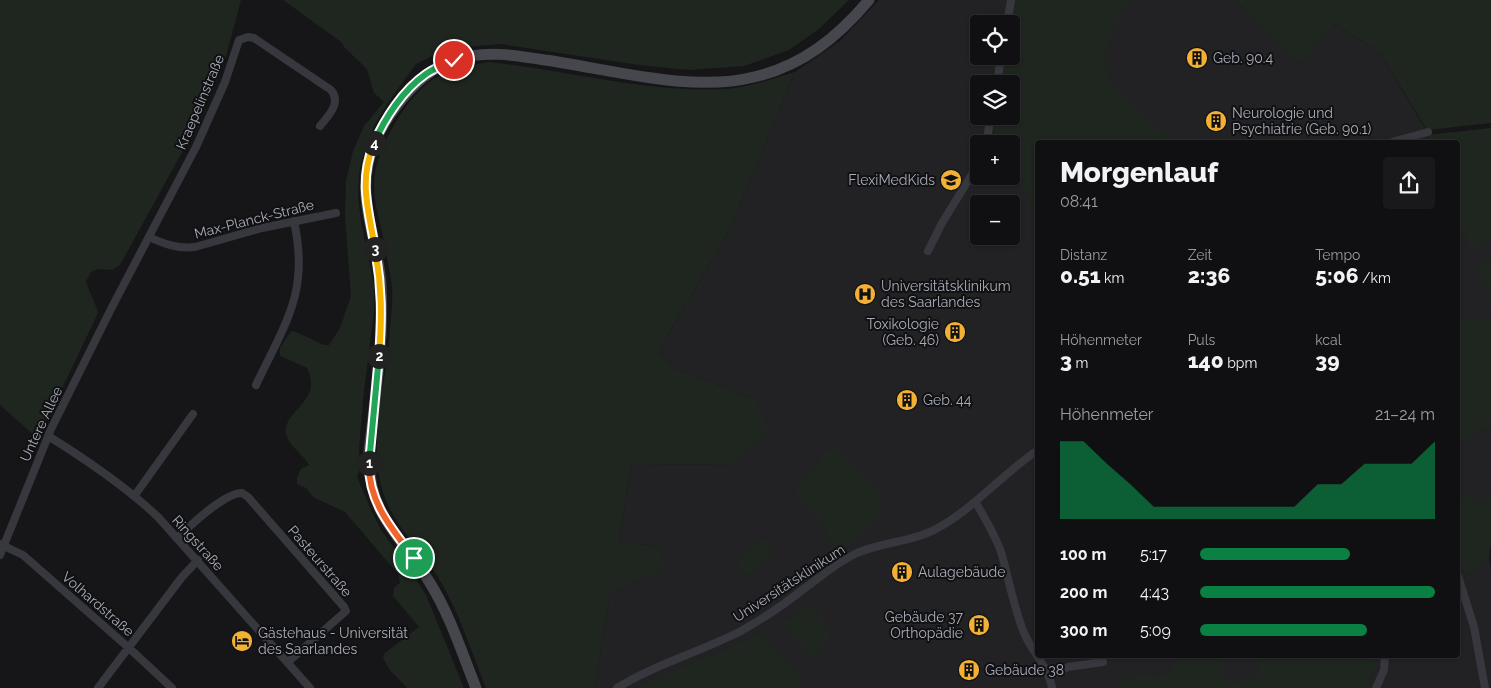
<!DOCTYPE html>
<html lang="de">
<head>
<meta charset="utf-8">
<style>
	body { margin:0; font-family:Raleway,sans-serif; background:#19191b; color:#f1f3f6; height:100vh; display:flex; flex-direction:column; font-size:19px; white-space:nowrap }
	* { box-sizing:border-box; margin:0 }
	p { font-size:16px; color:#9c9d9f }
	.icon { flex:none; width:28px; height:28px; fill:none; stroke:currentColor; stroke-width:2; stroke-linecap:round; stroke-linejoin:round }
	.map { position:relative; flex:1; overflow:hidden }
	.details { position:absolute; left:1035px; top:140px; width:425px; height:518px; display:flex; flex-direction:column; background:#101012; border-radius:5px; box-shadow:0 1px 4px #0004,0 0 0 1px #303032 }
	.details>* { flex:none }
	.buttons { position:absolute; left:970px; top:15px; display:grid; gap:10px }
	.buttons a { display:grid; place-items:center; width:50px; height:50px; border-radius:5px; background:#101012; box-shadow:0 1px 4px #0004,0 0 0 1px #303032; font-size:25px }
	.pin { position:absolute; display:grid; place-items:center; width:42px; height:42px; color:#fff; margin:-21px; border:2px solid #fff; border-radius:50%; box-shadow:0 1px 5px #0007 }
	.km { position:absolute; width:25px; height:25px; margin:-12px; border-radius:50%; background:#222; color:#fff; font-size:14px; line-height:25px; text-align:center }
	.round { display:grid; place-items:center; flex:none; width:52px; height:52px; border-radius:5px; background:#19191b }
	.summary { display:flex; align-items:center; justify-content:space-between; height:85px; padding:0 25px }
	h1 { font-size:28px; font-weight:800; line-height:38px }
	.metrics { display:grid; grid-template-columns:repeat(3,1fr); gap:8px; height:85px; padding:5px 25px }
	.metrics div { display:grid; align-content:center }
	.metrics b { font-size:21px; font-weight:800 }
	.metrics small { font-size:14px; font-weight:400 }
	.metrics p { font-size:14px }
	.chart { height:140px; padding:10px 25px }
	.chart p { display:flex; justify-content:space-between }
	.chart svg { width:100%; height:90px; margin-top:5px; fill:#0b8043; opacity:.7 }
	ul { padding:0 25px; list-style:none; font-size:16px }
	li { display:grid; grid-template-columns:80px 60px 1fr; align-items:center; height:38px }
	li i { height:12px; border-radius:6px; background:#0b8043 }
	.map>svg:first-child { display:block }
</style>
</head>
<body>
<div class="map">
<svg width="1491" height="688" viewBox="0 0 1491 688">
	<rect width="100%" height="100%" fill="#161618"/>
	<path fill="#222225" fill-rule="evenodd" d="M879,0H1235L1301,62L1336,24L1380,53L1429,135L1491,128V542L1489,557L1491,569V688H595L610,592L659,547L619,541L631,465L730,464L757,400L672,367L658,352L729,231L795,72L840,41ZM979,24H1011V56H979ZM979,84H1011V116H979ZM1038,142H1458V655H1038ZM979,144H1011V176H979ZM979,204H1011V236H979Z"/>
	<path fill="#1e261f" d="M0,0H241L225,60L212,91L192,134L147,216L120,265L112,270L98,269L91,272L86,281C89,293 95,301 98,313L38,439L0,405Z
		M283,0H849L819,29L789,50L744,66L689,70L639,65L500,44L457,48L438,53L416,64L387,104L374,126L361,162L359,176L358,197L361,221L374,286V312L363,400L359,449L360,468L357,477L372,512L381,530L410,569L426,595L464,688H407L389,669L383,658L385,653L419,627L393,596L394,588L400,583L398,574L345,512L313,497L306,488L297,484V478L301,469L309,465C305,456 288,445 286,434C282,410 324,402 307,368L280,356V348L290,332L294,331L324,345H329L340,328L351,296L345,216L346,181L353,151L364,126L384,102L374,93L367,69L344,47L341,42Z
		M1014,0H1135C1122,11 1114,26 1109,42C1107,52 1103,62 1107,73C1113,90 1145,118 1159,130C1164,134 1171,136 1173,142H1038L1037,212L1011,170V144H996L993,131L995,116H1011V84H1000L1005,56H1011L1010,24Z
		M1235,0H1491V123L1427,130L1380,53L1336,24L1301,63Z
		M489,62C567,70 646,93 725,89C749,87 772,79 795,72L729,231L658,352L672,367L757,400L768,434L730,464L631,465L619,541L659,547L665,569L610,592L595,688H486C471,651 458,608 436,574C417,546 391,522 382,489C367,436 388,381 390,328C391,315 393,300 392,287C390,272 387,257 384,242C381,223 374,206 374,187C373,154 403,102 429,82C443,71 472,65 489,62Z
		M1491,128V239L1471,250L1458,222V142H1419L1429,135Z
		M1479,259L1482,264L1491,260V296L1476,268L1478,267L1475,262Z
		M1458,317L1465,321L1467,318C1476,322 1481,322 1491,318V424L1458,446Z
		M832,449H836L882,492L879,515L839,555L835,550L837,548C824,528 812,509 794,492L825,452Z
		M1469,493L1478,505L1491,495V542L1489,557L1466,576L1458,558V502Z
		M760,540H765L770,543L771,554C764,564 747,587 738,568C738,558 752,544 760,540Z
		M805,603L832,631L818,656L808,655L783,623L796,614Z
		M762,633L799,675L801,688H635Z
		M1174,655H1221L1224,679L1229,683C1238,683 1256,679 1259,668C1260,665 1259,659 1259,655H1375V666L1365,688H1116V682L1141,674L1160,676L1171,671L1174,662Z"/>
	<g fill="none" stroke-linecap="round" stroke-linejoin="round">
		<path stroke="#37383d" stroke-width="8" d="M1007,24L1011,0
			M997,84L1001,56
			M1392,142L1428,132
			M986,144L991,116
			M149,237C164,244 178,249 195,247L262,228L336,213
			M928,251L942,223L979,163
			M256,385C271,352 295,314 298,278C300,259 298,240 294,221
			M48,436C87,460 124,485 158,517L310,688
			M135,495L193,414
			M976,503C985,519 996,536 1002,555C1009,581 1014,608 1024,633C1032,652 1049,668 1052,688
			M178,537C191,525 224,493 242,493L248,497L344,607L346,611L288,662
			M0,544L23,555L129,648L172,688
			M0,555L51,429L112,307L196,147L225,82L239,40L248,37L254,38L331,90C342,103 328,116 320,126
			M1458,576L1474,627L1485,688
			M1050,676L1068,667L1103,662L1102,655
			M98,688L182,577L198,560
			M617,688C656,664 700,652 741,631C762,619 782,606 801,591C819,578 836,563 857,553C882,542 912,542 936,529C975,508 1002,474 1038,450
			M1376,688L1384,670L1385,655"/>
		<path stroke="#45474d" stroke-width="11" d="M476,688C462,653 450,615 430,583C400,533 367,516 369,452C375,397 384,341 381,286C379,245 359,206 368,164C373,140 386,118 402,99C416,82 433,67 454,60C484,50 515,55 545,60C609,69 691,93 754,77C802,66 838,37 869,0"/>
	</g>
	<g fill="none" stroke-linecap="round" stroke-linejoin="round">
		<g stroke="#fff" stroke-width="10">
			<path id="split-1" d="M369,463C368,502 392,529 414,558"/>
		</g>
		<g stroke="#fff" stroke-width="10">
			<path id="split-2" d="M369,463L379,356"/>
		</g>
		<g stroke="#fff" stroke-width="10">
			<path id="split-3" d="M375,249C382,286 382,318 379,356"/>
		</g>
		<g stroke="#fff" stroke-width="10">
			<path id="split-4" d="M374,143C358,183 369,210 375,249"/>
		</g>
		<g stroke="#fff" stroke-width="10">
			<path id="split-5" d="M374,143C385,118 403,90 426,74C435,68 445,64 454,60"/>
		</g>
		<use href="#split-1" stroke="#f0652b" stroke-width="6"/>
		<use href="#split-2" stroke="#22a559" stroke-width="6"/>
		<use href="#split-3" stroke="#f5b400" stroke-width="6"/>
		<use href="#split-4" stroke="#f5b400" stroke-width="6"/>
		<use href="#split-5" stroke="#22a559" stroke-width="6"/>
	</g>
	<defs>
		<g id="building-disc" transform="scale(1.125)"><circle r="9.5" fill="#f2b134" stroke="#111113"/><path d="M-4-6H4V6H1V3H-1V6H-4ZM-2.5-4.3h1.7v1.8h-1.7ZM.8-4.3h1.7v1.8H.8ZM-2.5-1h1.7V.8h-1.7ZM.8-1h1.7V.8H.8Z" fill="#111"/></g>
		<g id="school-disc" transform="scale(1.125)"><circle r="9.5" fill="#f2b134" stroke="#111113"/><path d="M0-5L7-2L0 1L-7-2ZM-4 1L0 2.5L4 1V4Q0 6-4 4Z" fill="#111"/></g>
		<g id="hospital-disc" transform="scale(1.125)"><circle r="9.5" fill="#f2b134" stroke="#111113"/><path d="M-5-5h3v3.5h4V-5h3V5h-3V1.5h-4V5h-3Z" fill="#111"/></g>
		<g id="hotel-disc" transform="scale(1.125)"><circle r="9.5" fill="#f2b134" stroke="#111113"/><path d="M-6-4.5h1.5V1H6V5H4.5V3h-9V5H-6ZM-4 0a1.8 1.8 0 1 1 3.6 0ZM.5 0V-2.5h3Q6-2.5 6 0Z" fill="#111"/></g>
	</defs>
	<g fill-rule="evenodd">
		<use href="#building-disc" x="1197" y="58"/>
		<use href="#building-disc" x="1216" y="121"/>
		<use href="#school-disc" x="951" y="180"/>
		<use href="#hospital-disc" x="865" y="294"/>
		<use href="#building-disc" x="955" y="332"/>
		<use href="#building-disc" x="907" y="400"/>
		<use href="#building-disc" x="902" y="572"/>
		<use href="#building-disc" x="979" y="625"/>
		<use href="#hotel-disc" x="242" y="641"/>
		<use href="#building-disc" x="969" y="670"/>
	</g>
	<g text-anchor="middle" stroke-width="4" stroke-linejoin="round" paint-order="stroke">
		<g font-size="14" fill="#a8adb8" stroke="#111113" text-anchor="start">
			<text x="1213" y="63">Geb. 90.4</text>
			<text x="1232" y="118">Neurologie und<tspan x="1232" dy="16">Psychiatrie (Geb. 90.1)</tspan></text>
			<text x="935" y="185" text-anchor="end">FlexiMedKids</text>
			<text x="881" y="291">Universitätsklinikum<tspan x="881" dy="16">des Saarlandes</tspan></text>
			<text x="939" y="329" text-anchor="end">Toxikologie<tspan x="939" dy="16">(Geb. 46)</tspan></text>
			<text x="923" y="405">Geb. 44</text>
			<text x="918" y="577">Aulagebäude</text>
			<text x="963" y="622" text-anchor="end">Gebäude 37<tspan x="963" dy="16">Orthopädie</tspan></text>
			<text x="258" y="638">Gästehaus - Universität<tspan x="258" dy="16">des Saarlandes</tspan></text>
			<text x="985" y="675">Gebäude 38</text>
		</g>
		<g font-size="14" fill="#a8adb8" stroke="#111113">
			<text transform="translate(200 102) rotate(-67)" y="5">Kraepelinstraße</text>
			<text transform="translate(254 219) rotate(-14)" y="5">Max-Planck-Straße</text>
			<text transform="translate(41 424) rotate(-65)" y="5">Untere Allee</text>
			<text transform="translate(198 543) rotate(48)" y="5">Ringstraße</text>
			<text transform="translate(320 561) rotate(49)" y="5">Pasteurstraße</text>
			<text transform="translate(789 583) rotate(-33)" y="5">Universitätsklinikum</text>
			<text transform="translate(98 604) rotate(41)" y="5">Volhardstraße</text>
		</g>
	</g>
</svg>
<div class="buttons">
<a><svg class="icon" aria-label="locate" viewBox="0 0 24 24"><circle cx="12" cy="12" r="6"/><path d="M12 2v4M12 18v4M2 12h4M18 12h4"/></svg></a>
<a><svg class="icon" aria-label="layers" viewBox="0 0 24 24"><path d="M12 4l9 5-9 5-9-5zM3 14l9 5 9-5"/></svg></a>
<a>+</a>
<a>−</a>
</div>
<div class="pin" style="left:414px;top:558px;background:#1e9e55"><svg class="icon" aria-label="arrive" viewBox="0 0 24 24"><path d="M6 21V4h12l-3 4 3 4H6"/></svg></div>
<div class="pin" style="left:454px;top:60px;background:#d93025"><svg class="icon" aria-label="check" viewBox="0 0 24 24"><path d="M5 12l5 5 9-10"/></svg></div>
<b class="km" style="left:369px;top:463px">1</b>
<b class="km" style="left:379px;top:356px">2</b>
<b class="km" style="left:375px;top:249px">3</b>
<b class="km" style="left:374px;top:143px">4</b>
<section class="details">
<div class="summary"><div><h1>Morgenlauf</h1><p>08:41</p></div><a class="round"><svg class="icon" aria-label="share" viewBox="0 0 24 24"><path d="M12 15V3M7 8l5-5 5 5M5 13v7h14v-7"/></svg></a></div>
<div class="metrics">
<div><p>Distanz</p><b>0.51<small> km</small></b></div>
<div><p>Zeit</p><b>2:36</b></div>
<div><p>Tempo</p><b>5:06<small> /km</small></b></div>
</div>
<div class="metrics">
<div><p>Höhenmeter</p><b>3<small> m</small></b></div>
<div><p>Puls</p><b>140<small> bpm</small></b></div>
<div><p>kcal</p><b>39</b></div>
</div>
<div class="chart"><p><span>Höhenmeter</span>21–24 m</p>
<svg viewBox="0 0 160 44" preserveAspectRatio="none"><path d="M0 44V6L10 6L20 17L30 27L40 38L50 38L60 38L70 38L80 38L90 38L100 38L110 27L120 27L130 17L140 17L150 17L160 6V44z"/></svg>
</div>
<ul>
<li><b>100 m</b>5:17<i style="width:64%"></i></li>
<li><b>200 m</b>4:43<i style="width:100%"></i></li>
<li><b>300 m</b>5:09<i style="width:71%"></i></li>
</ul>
</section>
</div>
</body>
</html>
